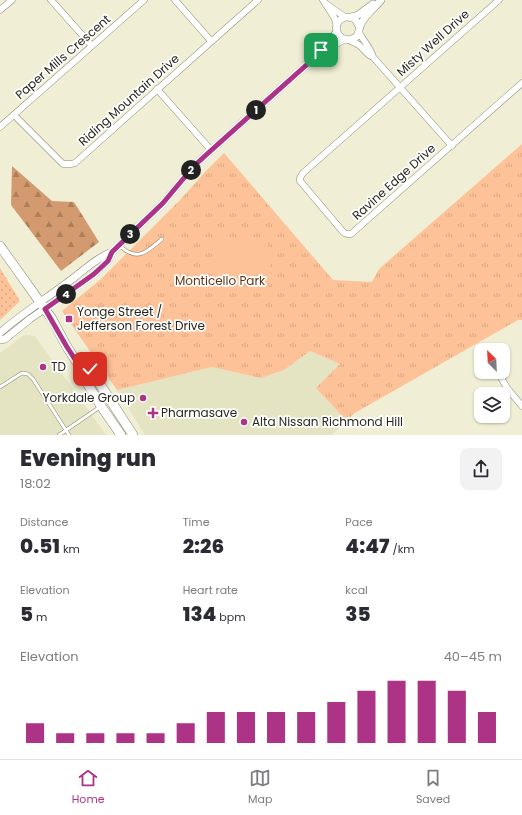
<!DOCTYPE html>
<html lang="en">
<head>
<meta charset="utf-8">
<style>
	body { margin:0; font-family:Poppins,sans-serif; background:#f2f2f3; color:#2b2b33; height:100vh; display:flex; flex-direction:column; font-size:15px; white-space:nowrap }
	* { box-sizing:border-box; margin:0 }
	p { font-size:13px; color:#7c7c81 }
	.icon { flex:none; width:22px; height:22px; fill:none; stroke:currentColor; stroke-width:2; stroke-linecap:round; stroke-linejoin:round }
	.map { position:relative; height:435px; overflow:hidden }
	.details { display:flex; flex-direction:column; background:#fff; flex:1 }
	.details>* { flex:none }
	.needle { width:26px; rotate:336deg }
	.fabs { position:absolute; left:474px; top:343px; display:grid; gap:8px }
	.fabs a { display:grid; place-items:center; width:36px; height:36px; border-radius:8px; background:#fff; box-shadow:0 1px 3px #0004; font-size:20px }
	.pin { position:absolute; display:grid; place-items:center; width:34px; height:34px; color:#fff; margin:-17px; border-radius:8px; box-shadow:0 2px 6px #0006 }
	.km { position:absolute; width:20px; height:20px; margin:-10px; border-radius:50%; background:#222; color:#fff; font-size:11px; line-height:20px; text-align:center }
	.round { display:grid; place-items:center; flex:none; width:42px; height:42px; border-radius:8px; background:#f2f2f3 }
	.headline { display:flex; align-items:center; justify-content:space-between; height:68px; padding:0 20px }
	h1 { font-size:22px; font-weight:800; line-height:30px }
	.stats { display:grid; grid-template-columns:repeat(3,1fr); gap:6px; height:68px; padding:4px 20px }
	.stats div { display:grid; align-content:center }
	.stats b { font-size:20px; font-weight:800 }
	.stats small { font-size:11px; font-weight:400 }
	.stats p { font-size:11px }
	.chart { height:112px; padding:8px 20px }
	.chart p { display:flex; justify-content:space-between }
	.chart svg { width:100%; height:72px; margin-top:4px; stroke:#ad3386; stroke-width:6 }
	.tabs { display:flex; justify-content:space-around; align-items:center; height:56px; border-top:1px solid #e1e1e2; background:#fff; font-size:11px; color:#7c7c81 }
	.tabs a { display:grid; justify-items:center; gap:2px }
	.tabs .current { color:#ad3386 }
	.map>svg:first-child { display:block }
</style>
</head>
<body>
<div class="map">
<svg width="522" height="435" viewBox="0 0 522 435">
	<defs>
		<pattern id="grass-dots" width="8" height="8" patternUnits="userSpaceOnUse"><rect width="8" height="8" fill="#fdc297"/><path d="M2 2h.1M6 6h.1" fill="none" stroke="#d9a782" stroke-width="1.8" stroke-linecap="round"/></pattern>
		<pattern id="forest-firs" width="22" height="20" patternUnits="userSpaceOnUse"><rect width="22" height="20" fill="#d49a6f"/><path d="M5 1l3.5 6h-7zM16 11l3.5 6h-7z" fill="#ac7e5b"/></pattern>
		<pattern id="park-tufts" width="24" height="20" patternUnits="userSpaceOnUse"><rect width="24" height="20" fill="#fdc297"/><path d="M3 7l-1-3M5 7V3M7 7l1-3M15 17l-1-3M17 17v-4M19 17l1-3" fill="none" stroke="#d9a782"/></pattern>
	</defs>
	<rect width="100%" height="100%" fill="#f0efd5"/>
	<path fill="#e5e4c2" d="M24,335L35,336L106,435H0V353Z
		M310,351L340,364L343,417L346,422L332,435H145L117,390L212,367L261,378L284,370Z"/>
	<path fill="url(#grass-dots)" d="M0,268L20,301L0,320Z"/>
	<path fill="url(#forest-firs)" d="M12,166L52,201L74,202L99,242L61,271L11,205Z"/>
	<path fill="url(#park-tufts)" d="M522,144V320H518L353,414L346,422L343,417L316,388L340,364L310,351L284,370L261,378L212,367L117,390L62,311L101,279L179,201L205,172L224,153L333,280L372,282L379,269Z"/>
	<path fill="#fdc297" d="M267,237L271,273L217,280L213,244Z"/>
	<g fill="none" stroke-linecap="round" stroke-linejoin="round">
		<g stroke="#898870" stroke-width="4">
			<path id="service" d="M120,246C137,262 147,252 162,239
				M0,387L22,373L28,374L33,379L69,435
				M59,435L100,407"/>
		</g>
		<g stroke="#898870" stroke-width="7">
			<path id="minor" d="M51,0L92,46
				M175,0L211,41
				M323,0L334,17L337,25
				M499,0L303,173L300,178V181L344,233L347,234H351L522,83
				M325,3L345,17
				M0,10L12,0
				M359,32C363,41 371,48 373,57
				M349,40L359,45L369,55L373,57L452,146
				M157,89L211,150
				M14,115L63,164H71L75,163L258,0
				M0,127L144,0
				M498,372L507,388L522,406"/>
		</g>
		<g stroke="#898870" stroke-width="8">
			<path id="tertiary" d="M351,17L358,15L373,4
				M359,26L355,19C349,16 342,16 338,22C333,31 341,43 352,39C360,37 358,30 361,24C365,15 375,8 381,0
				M322,53L335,44L345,39
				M0,333C20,315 43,301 64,285C79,275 95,258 112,252
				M0,340L5,339L30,319L94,274L108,261L112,252L163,203L194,166L206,155L312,60L337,32"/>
		</g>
		<g stroke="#898870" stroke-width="10">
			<path id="primary" d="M0,246L52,319L67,347L78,364L81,373L101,406L121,435
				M78,364L90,369L133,435"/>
		</g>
		<use href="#service" stroke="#fff" stroke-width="3"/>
		<use href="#minor" stroke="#fff" stroke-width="6"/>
		<use href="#tertiary" stroke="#fff" stroke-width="7"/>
		<use href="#primary" stroke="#fff" stroke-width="9"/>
	</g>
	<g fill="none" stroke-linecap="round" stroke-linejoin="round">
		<g stroke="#fff" stroke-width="8">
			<path id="route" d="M90,369L78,364L67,347L45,309L94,274L108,261L112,252L163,203L194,166L206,155L312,60L321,50"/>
		</g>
		<use href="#route" stroke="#ad3386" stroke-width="5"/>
	</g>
	<g fill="#ad3386" stroke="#fff" stroke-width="1.5">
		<rect x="65" y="315" width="8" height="8" rx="2"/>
		<circle cx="43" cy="367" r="4"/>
		<circle cx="143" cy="398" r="4"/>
		<path d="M151 407h4v4h4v4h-4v4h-4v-4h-4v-4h4z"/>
		<circle cx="244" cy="422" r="4"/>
	</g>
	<g text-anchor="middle" stroke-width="3.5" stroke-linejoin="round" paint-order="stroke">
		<g font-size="12" fill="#28271e" stroke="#fff">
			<text transform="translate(433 43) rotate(-42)" y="4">Misty Well Drive</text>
			<text transform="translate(63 57) rotate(-41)" y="4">Paper Mills Crescent</text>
			<text transform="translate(129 100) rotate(-42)" y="4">Riding Mountain Drive</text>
			<text transform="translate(394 182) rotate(-42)" y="4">Ravine Edge Drive</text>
		</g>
		<g font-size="12" fill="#5c3514" stroke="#fff">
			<text x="220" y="285">Monticello Park</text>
		</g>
		<g font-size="12" fill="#28271e" stroke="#fff" text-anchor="start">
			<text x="77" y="316">Yonge Street /<tspan x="77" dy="14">Jefferson Forest Drive</tspan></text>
			<text x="51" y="371">TD</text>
			<text x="135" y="402" text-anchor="end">Yorkdale Group</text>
			<text x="161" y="417">Pharmasave</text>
			<text x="252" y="426">Alta Nissan Richmond Hill</text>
		</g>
	</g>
</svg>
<div class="fabs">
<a><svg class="needle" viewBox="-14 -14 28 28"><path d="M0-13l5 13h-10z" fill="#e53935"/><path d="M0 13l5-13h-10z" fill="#7c7c81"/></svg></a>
<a><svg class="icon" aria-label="layers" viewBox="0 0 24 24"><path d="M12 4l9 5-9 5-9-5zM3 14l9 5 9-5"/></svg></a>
</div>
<div class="pin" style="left:321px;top:50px;background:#1e9e55"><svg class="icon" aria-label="arrive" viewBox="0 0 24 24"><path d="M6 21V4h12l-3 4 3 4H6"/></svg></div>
<div class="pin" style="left:90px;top:369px;background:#d93025"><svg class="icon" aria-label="check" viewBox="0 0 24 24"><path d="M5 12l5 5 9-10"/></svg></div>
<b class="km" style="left:256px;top:110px">1</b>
<b class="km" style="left:191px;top:170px">2</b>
<b class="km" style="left:130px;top:234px">3</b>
<b class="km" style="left:66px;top:294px">4</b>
</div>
<section class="details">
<div class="headline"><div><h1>Evening run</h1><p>18:02</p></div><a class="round"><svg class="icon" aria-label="share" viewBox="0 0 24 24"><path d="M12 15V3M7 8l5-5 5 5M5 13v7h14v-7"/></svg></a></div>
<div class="stats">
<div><p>Distance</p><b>0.51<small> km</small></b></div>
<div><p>Time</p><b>2:26</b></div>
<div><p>Pace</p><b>4:47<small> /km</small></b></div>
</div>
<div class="stats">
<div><p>Elevation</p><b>5<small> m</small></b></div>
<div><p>Heart rate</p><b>134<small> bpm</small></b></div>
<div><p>kcal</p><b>35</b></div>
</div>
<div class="chart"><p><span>Elevation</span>40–45 m</p>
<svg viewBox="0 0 160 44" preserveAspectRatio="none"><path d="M5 44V32M15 44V38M25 44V38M35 44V38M45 44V38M55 44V32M65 44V25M75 44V25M85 44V25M95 44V25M105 44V19M115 44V12M125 44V6M135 44V6M145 44V12M155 44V25"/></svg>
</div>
</section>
<nav class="tabs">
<a class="current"><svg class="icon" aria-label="home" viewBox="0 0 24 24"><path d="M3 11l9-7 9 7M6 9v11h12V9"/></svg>Home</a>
<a><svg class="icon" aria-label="map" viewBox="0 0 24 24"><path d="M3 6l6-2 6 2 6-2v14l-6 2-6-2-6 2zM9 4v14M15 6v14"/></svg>Map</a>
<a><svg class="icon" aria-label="saved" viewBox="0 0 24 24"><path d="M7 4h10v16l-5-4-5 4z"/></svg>Saved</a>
</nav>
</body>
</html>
